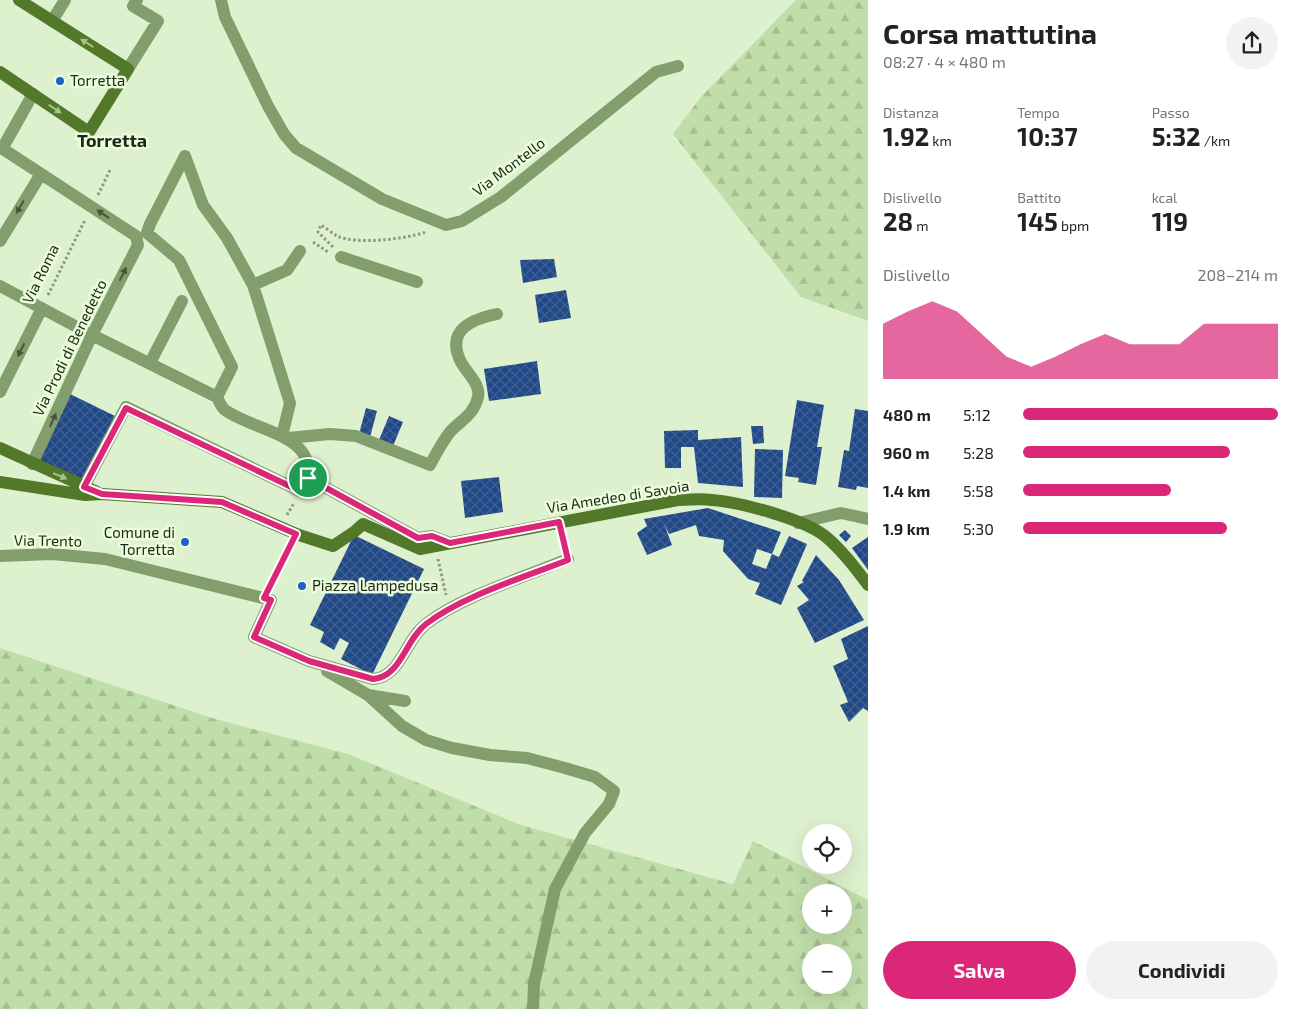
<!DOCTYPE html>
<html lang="it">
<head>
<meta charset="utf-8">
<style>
	body { margin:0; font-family:"Exo 2",sans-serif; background:#f2f2f2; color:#222; height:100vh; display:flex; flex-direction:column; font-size:19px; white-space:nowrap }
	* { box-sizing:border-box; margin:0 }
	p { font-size:16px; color:#767676 }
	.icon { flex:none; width:28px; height:28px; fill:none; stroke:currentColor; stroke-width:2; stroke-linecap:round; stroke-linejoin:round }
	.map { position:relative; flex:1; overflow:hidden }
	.details { display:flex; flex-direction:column; background:#fff; width:425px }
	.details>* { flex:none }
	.controls { position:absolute; left:802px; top:824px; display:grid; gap:10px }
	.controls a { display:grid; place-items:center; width:50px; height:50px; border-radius:50%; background:#fff; box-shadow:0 5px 20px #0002; font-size:25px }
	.pin { position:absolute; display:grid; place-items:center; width:42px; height:42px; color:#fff; margin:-21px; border:2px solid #fff; border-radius:50%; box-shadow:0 1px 5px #0007 }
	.round { display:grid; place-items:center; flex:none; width:52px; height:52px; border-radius:26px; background:#f2f2f2 }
	.headline { display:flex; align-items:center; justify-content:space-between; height:85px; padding:0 15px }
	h1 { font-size:28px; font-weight:700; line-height:38px }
	.stats { display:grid; grid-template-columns:repeat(3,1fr); gap:8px; height:85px; padding:5px 15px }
	.stats div { display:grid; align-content:center }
	.stats b { font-size:25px; font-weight:700 }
	.stats small { font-size:14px; font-weight:400 }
	.stats p { font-size:14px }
	.chart { height:140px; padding:10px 15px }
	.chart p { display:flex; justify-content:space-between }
	.chart svg { width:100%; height:90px; margin-top:5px; fill:#db2777; opacity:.7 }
	.cta { display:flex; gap:10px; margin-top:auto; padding:10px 15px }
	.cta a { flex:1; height:58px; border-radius:30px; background:#db2777; color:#fff; font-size:20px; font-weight:700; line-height:58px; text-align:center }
	.cta a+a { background:#f2f2f2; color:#222 }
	ul { padding:0 15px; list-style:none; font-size:16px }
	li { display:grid; grid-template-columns:80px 60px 1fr; align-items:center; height:38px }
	li i { height:12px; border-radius:6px; background:#db2777 }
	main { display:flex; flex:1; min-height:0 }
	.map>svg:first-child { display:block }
</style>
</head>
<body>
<main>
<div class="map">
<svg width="868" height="1009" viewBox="0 0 868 1009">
	<defs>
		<pattern id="forest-firs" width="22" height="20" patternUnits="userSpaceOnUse" patternTransform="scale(1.25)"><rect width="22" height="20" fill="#c0dea9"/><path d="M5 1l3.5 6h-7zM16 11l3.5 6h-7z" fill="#a5be91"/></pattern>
		<pattern id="building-cross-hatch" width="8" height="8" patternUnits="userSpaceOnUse" patternTransform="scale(1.25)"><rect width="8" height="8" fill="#214887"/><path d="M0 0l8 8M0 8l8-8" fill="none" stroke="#406091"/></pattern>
	</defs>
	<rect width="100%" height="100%" fill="#def1cf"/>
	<path fill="url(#forest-firs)" fill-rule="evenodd" d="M796,0H868V321L801,297L673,134L701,97Z
		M0,648L212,718L348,754L521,825L733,884L753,841L868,900V1009H0ZM811,892H844V925H811ZM811,952H844V985H811Z"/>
	<path fill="url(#building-cross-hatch)" d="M554,259L557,277L523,283L520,260Z
		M566,290L571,318L539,323L535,295Z
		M537,361L541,394L489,401L484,369Z
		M70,394L115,416L80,482L37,461Z
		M797,400L824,405L817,447H822L816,485L798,482L799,478L785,476Z
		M366,408L377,411L370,437L359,434Z
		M855,409L868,411V488L857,486L856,490L838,487L844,450L849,451Z
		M389,416L403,422L393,446L379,440Z
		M751,426H763L764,443L753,444Z
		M698,430V440L741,437L743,487L698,483L694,447H681V468H665L664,431Z
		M755,449L783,450L782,498L754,497Z
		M499,477L503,512L465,518L461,481Z
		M708,508L781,532L772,554L757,549L752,564L766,569L772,554L779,557L789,536L807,544L781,605L755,594L760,583L748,579L723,551L724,540L699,536L696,525L669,534L664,524L672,545L647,555L637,533L647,526L644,519Z
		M845,530L851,536L846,542L839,535Z
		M354,535L424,569L372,675L341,659L349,643L340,638L334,650L320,642L324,632L310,625Z
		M868,537V570L852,548Z
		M816,555L839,580L864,620L815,643L797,608L809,600L797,586L804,582L802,581Z
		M868,626V711L863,708L849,722L840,705L848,702L833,666L848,659L841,639Z"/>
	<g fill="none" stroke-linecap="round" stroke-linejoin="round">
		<path stroke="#8d9a81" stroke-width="3" stroke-dasharray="2.5 2.5" stroke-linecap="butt" d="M98,195L110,170
			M313,242L328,252
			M333,247L318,232L321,225C326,228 332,233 337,236C357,245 406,239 426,232
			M48,295L85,220
			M287,515L294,503
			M438,559L446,595
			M270,586L290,547"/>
		<path stroke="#829e6c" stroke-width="12" d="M221,0L225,17L268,106L284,134L296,148L382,199L446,225L462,221L501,197L656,72L678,66
			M52,21L65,0
			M128,69L158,21L133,6L137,0
			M0,147L136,236L138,245L92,335L32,464
			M2,149L33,94
			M185,156L203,205L227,238L253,285L290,403L282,436
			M185,156L150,224L147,233L179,260L232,367L217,397
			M0,241L41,174
			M341,257L417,282
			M253,285L287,270L300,251
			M0,286L92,335L217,397C219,401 221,407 225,410C255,432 332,437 300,491L126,407L84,487
			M150,363L182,301
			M0,392L42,308
			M288,438L330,434L356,436L430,465C436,454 442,442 450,432C461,420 474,415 478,397C481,383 465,372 460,360C446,329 473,319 497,314
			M308,478L418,538L432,536L450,543
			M798,523L841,513L868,519
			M0,556L52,554L105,559L271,600L254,637L309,661L373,679C401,677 405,640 426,624C462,596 525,577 568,559
			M327,671L368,695L402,726L426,740L452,748L490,755L527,758L565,768L595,777L614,791L609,804L585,833L555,889L534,984L533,1009
			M368,695L405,701"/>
		<path stroke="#517929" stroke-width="12" d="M0,72L89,132L128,69L19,0
			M0,448L97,492
			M0,482L85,495L102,494L222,502L299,535L333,546L354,532L363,524L420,549L678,500C689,500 701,498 712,500C739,502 804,519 825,536C842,550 855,567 868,585"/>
	</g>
	<defs><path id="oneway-solid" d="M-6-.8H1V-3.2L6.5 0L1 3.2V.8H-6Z" transform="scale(1.25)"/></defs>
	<g fill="#a6c28b">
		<use href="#oneway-solid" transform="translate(87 43) rotate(-148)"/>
		<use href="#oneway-solid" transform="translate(55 109) rotate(33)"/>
		<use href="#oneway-solid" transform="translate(60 476) rotate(23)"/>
	</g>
	<g fill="#47563a">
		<use href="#oneway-solid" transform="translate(20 207) rotate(121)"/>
		<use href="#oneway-solid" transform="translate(103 214) rotate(-146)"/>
		<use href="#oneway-solid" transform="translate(123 274) rotate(-63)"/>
		<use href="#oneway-solid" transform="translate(21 350) rotate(116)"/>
		<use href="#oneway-solid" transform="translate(53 420) rotate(-65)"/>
	</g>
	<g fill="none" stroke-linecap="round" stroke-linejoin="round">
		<g stroke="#fff" stroke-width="10">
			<path id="route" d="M126,408L300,491L308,478L418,538L432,536L450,543L559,522L568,560C525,577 462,596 426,624C405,640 401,677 373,679L309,661L254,637L271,600L264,598L296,534L222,502L102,494L84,487Z"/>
		</g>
		<use href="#route" stroke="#db2777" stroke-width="6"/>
	</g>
	<g fill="#1c60cc" stroke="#ebfedc" stroke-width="2">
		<circle cx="60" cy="81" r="5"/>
		<circle cx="185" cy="542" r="5"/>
		<circle cx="302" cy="586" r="5"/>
	</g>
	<g text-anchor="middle" stroke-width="5" stroke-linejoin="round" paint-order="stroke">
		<g font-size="15" fill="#1f2619" stroke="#ebfedc" text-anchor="start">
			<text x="70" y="86">Torretta</text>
			<text x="175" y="538" text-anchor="end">Comune di<tspan x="175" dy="17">Torretta</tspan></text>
			<text x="312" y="591">Piazza Lampedusa</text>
		</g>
		<g font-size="15" fill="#1f2619" stroke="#ebfedc">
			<text transform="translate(509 167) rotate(-37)" y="5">Via Montello</text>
			<text transform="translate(41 274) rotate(-64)" y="5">Via Roma</text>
			<text transform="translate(70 348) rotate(-64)" y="5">Via Prodi di Benedetto</text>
			<text transform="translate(618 497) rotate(-9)" y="5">Via Amedeo di Savoia</text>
			<text transform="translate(48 541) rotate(1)" y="5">Via Trento</text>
		</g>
		<g font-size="18" font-weight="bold" fill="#1f2619" stroke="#ebfedc">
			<text x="112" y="147">Torretta</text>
		</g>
	</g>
</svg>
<div class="controls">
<a><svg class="icon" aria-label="locate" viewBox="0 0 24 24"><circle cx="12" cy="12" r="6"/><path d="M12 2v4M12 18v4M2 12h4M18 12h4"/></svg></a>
<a>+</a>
<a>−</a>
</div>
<div class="pin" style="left:308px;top:478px;background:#1e9e55"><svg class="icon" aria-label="arrive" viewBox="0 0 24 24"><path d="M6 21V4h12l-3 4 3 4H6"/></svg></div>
</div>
<section class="details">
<div class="headline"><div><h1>Corsa mattutina</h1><p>08:27 · 4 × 480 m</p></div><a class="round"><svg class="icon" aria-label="share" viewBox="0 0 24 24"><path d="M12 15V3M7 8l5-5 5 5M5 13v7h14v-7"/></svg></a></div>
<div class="stats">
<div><p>Distanza</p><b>1.92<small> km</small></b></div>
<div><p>Tempo</p><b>10:37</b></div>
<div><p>Passo</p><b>5:32<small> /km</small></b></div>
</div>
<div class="stats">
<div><p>Dislivello</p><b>28<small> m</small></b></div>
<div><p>Battito</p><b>145<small> bpm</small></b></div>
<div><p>kcal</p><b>119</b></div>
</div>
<div class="chart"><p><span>Dislivello</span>208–214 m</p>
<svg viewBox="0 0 160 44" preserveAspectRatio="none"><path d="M0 44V17L10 11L20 6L30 11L40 22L50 33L60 38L70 33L80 27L90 22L100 27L110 27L120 27L130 17L140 17L150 17L160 17V44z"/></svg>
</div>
<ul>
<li><b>480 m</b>5:12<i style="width:100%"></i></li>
<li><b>960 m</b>5:28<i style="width:81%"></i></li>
<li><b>1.4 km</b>5:58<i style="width:58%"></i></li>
<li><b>1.9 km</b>5:30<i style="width:80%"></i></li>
</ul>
<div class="cta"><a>Salva</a><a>Condividi</a></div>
</section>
</main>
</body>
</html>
